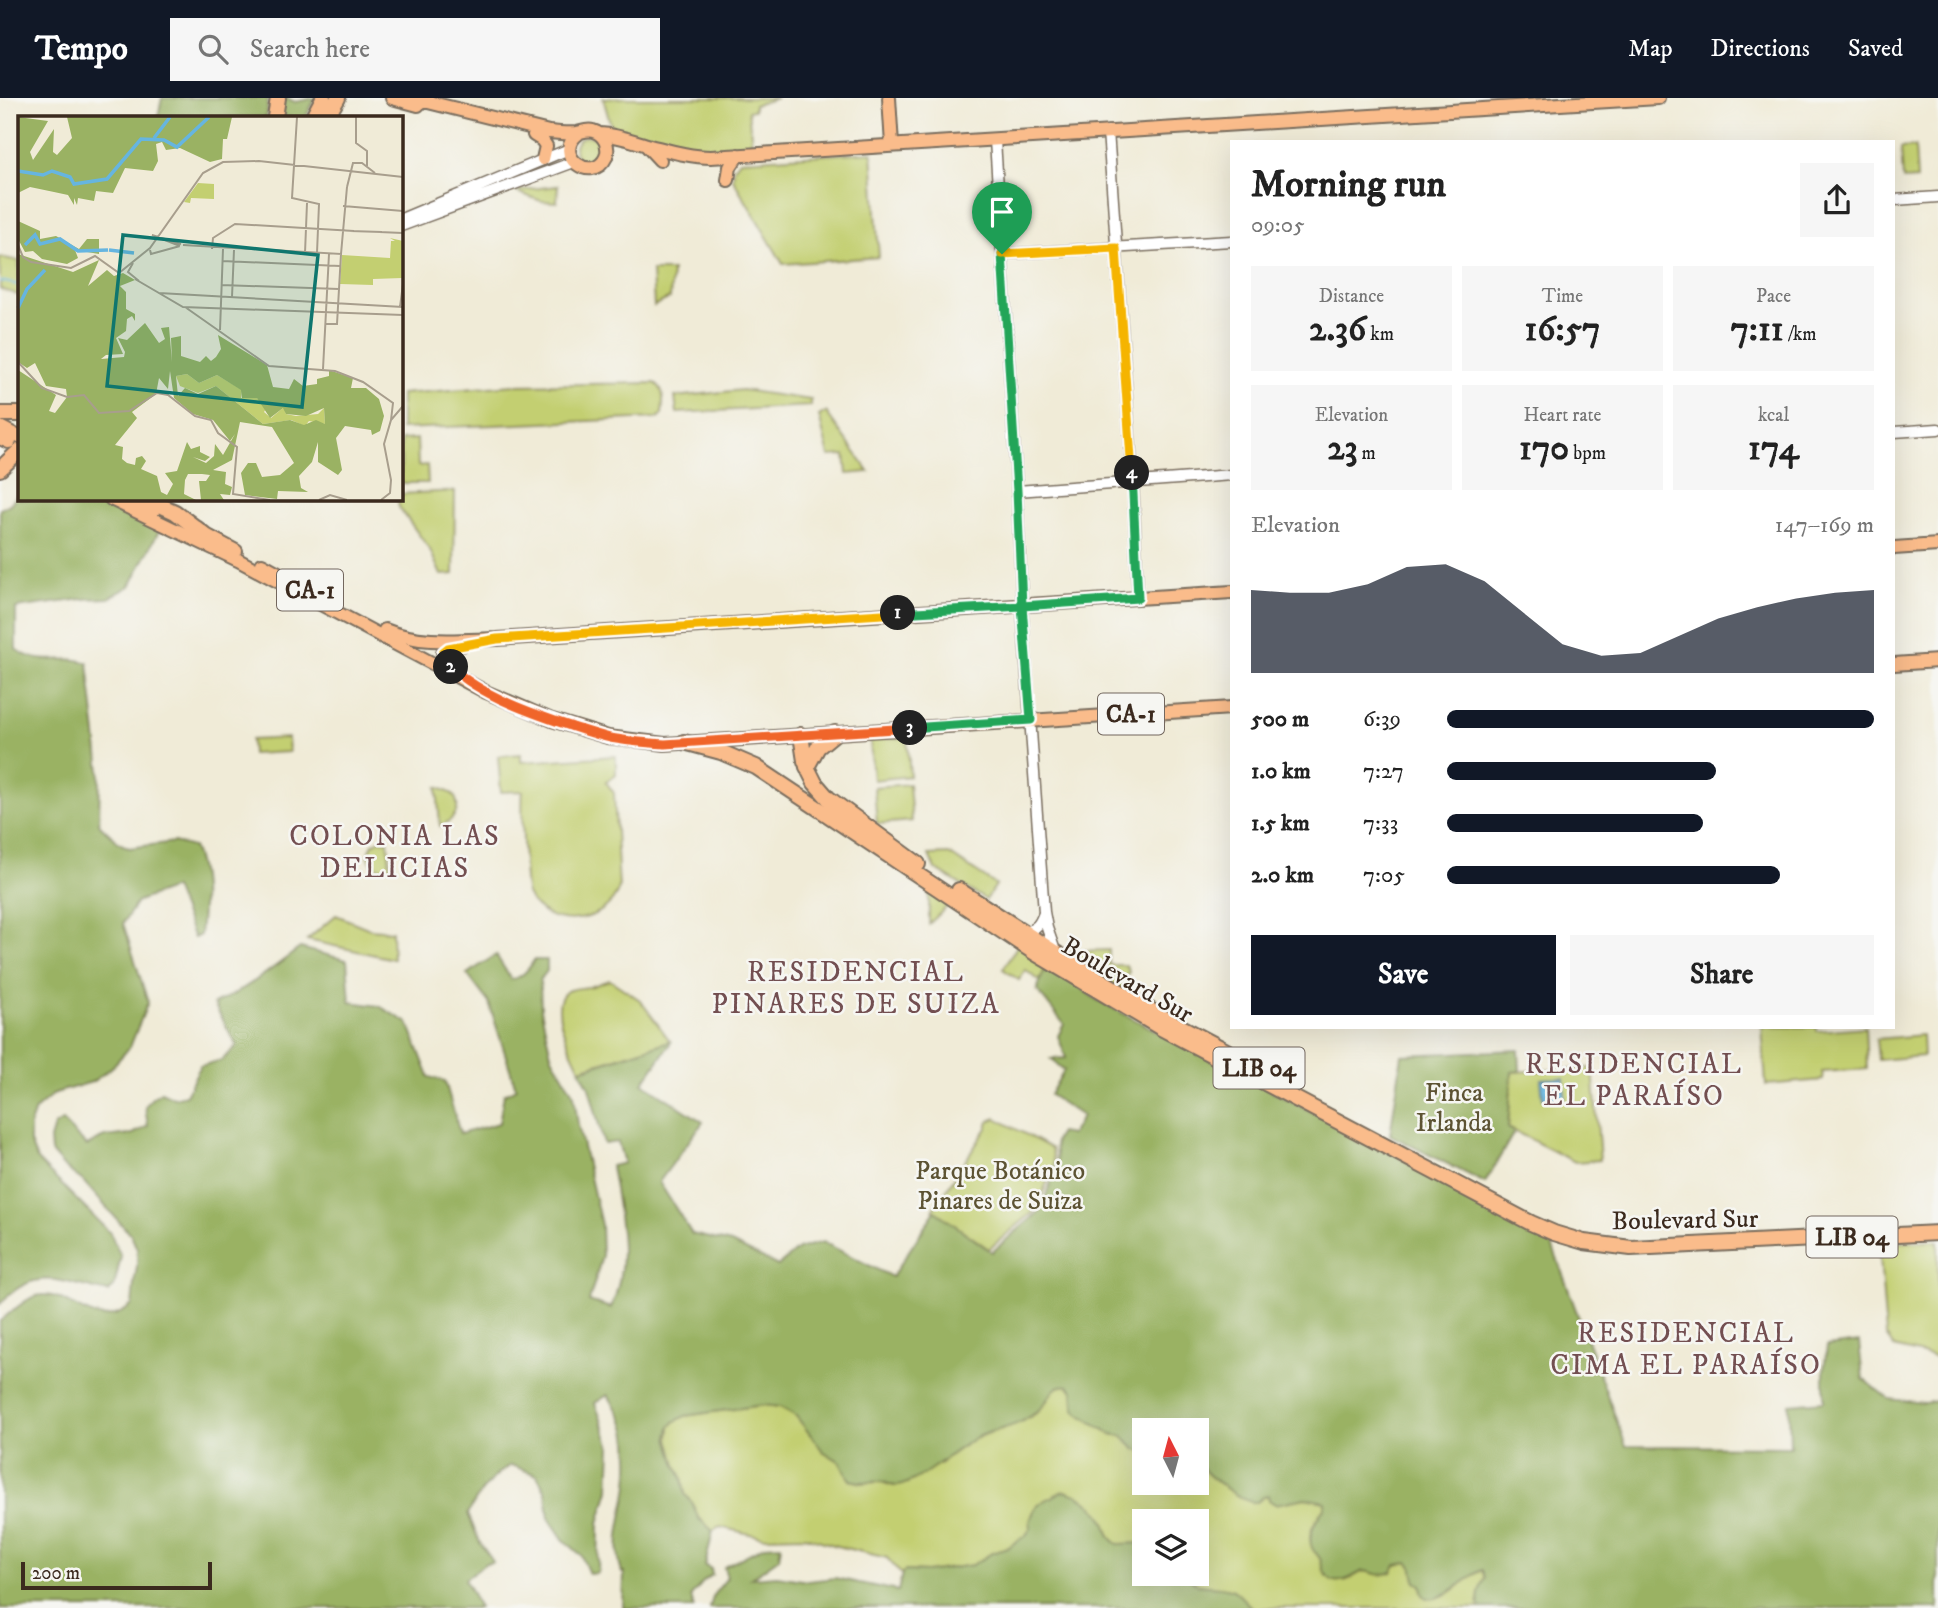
<!DOCTYPE html>
<html lang="en">
<head>
<meta charset="utf-8">
<style>
	body { margin:0; font-family:"IM FELL DW Pica",serif; background:#f6f6f6; color:#222; height:100vh; display:flex; flex-direction:column; font-size:26px; white-space:nowrap }
	* { box-sizing:border-box; margin:0 }
	p { font-size:23px; color:#767676 }
	.icon { flex:none; width:38px; height:38px; fill:none; stroke:currentColor; stroke-width:2; stroke-linecap:round; stroke-linejoin:round }
	.map { position:relative; flex:1; overflow:hidden }
	.details { position:absolute; left:1230px; top:42px; width:665px; height:889px; display:flex; flex-direction:column; background:#fff; border-radius:0px; box-shadow:0 7px 28px #0002 }
	.details>* { flex:none }
	.needle { width:46px; rotate:354deg }
	.controls { position:absolute; left:1132px; top:1320px; display:grid; gap:14px }
	.controls a { display:grid; place-items:center; width:77px; height:77px; border-radius:0px; background:#fff; box-shadow:0 7px 28px #0002; font-size:35px }
	.scale { position:absolute; left:21px; bottom:18px; width:191px; box-sizing:border-box; padding-left:7px; border:4px solid #3b2a1e; border-top:0; font-size:19px; line-height:24px; white-space:nowrap; color:#3b2a1e; -webkit-text-stroke:5px #f6f6f2; paint-order:stroke }
	.pin { position:absolute; display:grid; place-items:center; width:60px; height:60px; color:#fff; margin:-72px -30px; border-radius:50% 50% 50% 0; rotate:-45deg; box-shadow:0 0 7px #0007 }
	.pin .icon { rotate:45deg }
	.km { position:absolute; width:35px; height:35px; margin:-18px; border-radius:50%; background:#222; color:#fff; font-size:19px; line-height:35px; text-align:center }
	.round { display:grid; place-items:center; flex:none; width:74px; height:74px; border-radius:0px; background:#f6f6f6 }
	.head { display:flex; align-items:center; justify-content:space-between; height:119px; padding:0 21px }
	h1 { font-size:38px; font-weight:800; line-height:52px }
	.metrics { display:grid; grid-template-columns:repeat(3,1fr); gap:10px; height:119px; padding:7px 21px }
	.metrics div { display:grid; align-content:center; border-radius:0px; background:#f6f6f6; text-align:center }
	.metrics b { font-size:35px; font-weight:800 }
	.metrics small { font-size:19px; font-weight:400 }
	.metrics p { font-size:19px }
	.chart { height:196px; padding:14px 21px }
	.chart p { display:flex; justify-content:space-between }
	.chart svg { width:100%; height:126px; margin-top:7px; fill:#111827; opacity:.7 }
	.primary-button { display:flex; gap:14px; margin-top:auto; padding:14px 21px }
	.primary-button a { flex:1; height:80px; border-radius:0px; background:#111827; color:#fff; font-size:28px; font-weight:800; line-height:80px; text-align:center }
	.primary-button a+a { background:#f6f6f6; color:#222 }
	ul { padding:0 21px; list-style:none; font-size:23px }
	li { display:grid; grid-template-columns:112px 84px 1fr; align-items:center; height:52px }
	li i { height:18px; border-radius:9px; background:#111827 }
	header { display:flex; align-items:center; gap:42px; box-sizing:border-box; height:98px; padding:0 35px; background:#111827; color:#fff }
	header strong { font-size:33px }
	nav { display:flex; gap:38px; margin-inline-start:auto; font-size:24px }
	.search { width:490px; height:63px; background:#f6f6f6; display:flex; align-items:center; gap:18px; box-sizing:border-box; padding:0 24px; border-radius:0px; color:#767676; font-size:26px }
	.map>svg:first-child { display:block }
</style>
</head>
<body>
<header>
<strong>Tempo</strong>
<div class="search"><svg class="icon" aria-label="search" viewBox="0 0 24 24"><circle cx="10" cy="10" r="6"/><path d="M15 15l6 6"/></svg>Search here</div>
<nav><a>Map</a><a>Directions</a><a>Saved</a></nav>
</header>
<div class="map">
<svg width="1938" height="1510" viewBox="0 0 1938 1510">
	<rect width="100%" height="100%" fill="#f6f6f2"/>
	<filter id="ink" filterUnits="userSpaceOnUse"><feTurbulence type="fractalNoise" baseFrequency=".0143" numOctaves="2"/><feDisplacementMap in="SourceGraphic" scale="14" xChannelSelector="R" yChannelSelector="G"/><feConvolveMatrix kernelMatrix="1 2 1 2 8 2 1 2 1" color-interpolation-filters="sRGB"/></filter>
	<filter id="wash" filterUnits="userSpaceOnUse"><feTurbulence type="fractalNoise" baseFrequency=".00686" numOctaves="4" result="noise"/><feDisplacementMap in="SourceGraphic" scale="28" xChannelSelector="R" yChannelSelector="G"/><feGaussianBlur stdDeviation="1.57" result="paint"/><feColorMatrix in="noise" values="0 0 0 0 0 0 0 0 0 0 0 0 0 0 0 0 0 1.4 0 .05"/><feComposite in="paint" operator="in"/></filter>
	<g filter="url(#wash)">
		<rect width="100%" height="100%" fill="#f0ebd7"/>
		<path fill="#c3cf71" stroke="#7f7c48" stroke-width="2" d="M603,0H777L754,7V12L748,13L753,53C740,54 727,55 714,55C678,54 644,42 611,28Z
			M575 51a13 13 0 1 1 26 0a13 13 0 1 1-26 0Z
			M1915,49L1917,81L1903,82L1901,50Z
			M872,54L879,159L783,166L733,81L734,70L740,62Z
			M558,88L557,104L541,103L514,93Z
			M0,159L19,163V197L0,191Z
			M652,173H672L670,200L654,208Z
			M655,285C666,291 663,305 662,316L658,320L401,331V296L514,287Z
			M742,292L811,302V308L677,315L675,299Z
			M826,314L869,374L847,376L845,357L829,358L819,318Z
			M417,341L418,368L427,367L428,385H401V342Z
			M455,393L454,476L441,477L430,452L399,409L398,401H401V396Z
			M907,639L910,678L873,682L870,642Z
			M288,640L289,654L252,656L251,642Z
			M521,656V664L616,658V676L606,684L614,695L619,790C606,828 545,834 527,796C524,789 521,703 523,693L501,694L498,658Z
			M909,686L912,723L877,726L874,689Z
			M437,689L453,696C463,711 454,722 440,728Z
			M380,742L388,743L390,769C379,772 371,768 368,757L373,746Z
			M949,756L996,787L986,802L935,771L929,757Z
			M929,789L952,804L929,826Z
			M336,817L370,831L392,833L393,861L307,842Z
			M1019,845L1047,866L1040,883L1025,872L1019,882L1003,871Z
			M1109,852V867H1126L1129,874L1126,879L1122,877L1119,884L1126,889L1123,892L1072,860V853Z
			M610,882L640,902L670,943L580,971C572,954 546,907 567,893C573,890 582,890 589,889C596,887 603,884 610,882Z
			M1762,929H1817V933L1865,929L1867,971L1822,974L1823,982L1766,987Z
			M1922,937L1923,958L1878,962L1876,941Z
			M1593,970L1600,1062L1575,1064L1508,1030L1512,974Z
			M996,1020L1052,1051L1054,1067L1036,1112L989,1151L933,1112L987,1030L989,1023Z
			M1938,1143V1260L1894,1249L1886,1238L1879,1145Z
			M1068,1287L1073,1293L1074,1308L1078,1315L1111,1336L1123,1338L1135,1350L1144,1354V1384H1197V1362C1204,1375 1242,1406 1257,1404L1263,1399L1268,1397L1269,1402L1275,1406L1305,1400L1323,1403L1325,1404V1408C1320,1416 1314,1424 1311,1433C1308,1446 1314,1449 1320,1458C1325,1467 1324,1482 1339,1483C1350,1484 1356,1476 1364,1473C1377,1475 1378,1479 1392,1474L1396,1467L1408,1464L1413,1469L1415,1481L1421,1487L1426,1500C1456,1501 1461,1480 1482,1472L1485,1480C1480,1489 1476,1500 1480,1510H1253C1245,1505 1239,1495 1230,1492C1210,1485 1201,1494 1182,1475H1197V1423H1144V1445L1118,1447C1106,1437 1111,1436 1104,1424C1096,1407 1082,1401 1066,1393L1045,1402L1035,1410L1030,1423L1031,1430L1026,1437L1006,1451L992,1455L973,1467L927,1474L905,1473L902,1477L887,1460L837,1448L805,1438L763,1439L720,1429L713,1433L698,1420L693,1406L685,1396L682,1380L676,1367L669,1341L670,1329L674,1324L684,1318L763,1307L780,1309L796,1318L823,1353L839,1363L850,1382L863,1385L881,1384L893,1388L901,1387L941,1365C952,1353 976,1339 992,1334C1004,1330 1017,1327 1028,1320C1032,1318 1038,1314 1041,1311C1052,1300 1045,1289 1068,1287Z"/>
		<path fill="#9ab263" stroke="#6a6e40" stroke-width="2" d="M162,0H268L267,19H158Z
			M281,0H287L295,4L315,0L306,19H283Z
			M19,395V401H95L148,427L160,431L130,488L109,500L83,501L16,510V551C42,571 63,555 88,565L100,673L99,726L119,745L129,750L174,744L193,749C205,778 203,806 200,837L194,840L174,790L138,803L123,825L148,904L130,949L111,970L92,984L55,995L35,1012L30,1026V1045L37,1062L110,1135L121,1158L114,1189L108,1194C63,1185 36,1166 0,1206V411L10,406Z
			M300,850L347,862L350,904L379,908L408,925L429,979L445,983L460,1036L499,1025L504,996L516,990L489,905L467,876L496,857L511,881C521,881 530,870 534,862H547V873L540,882L541,912L551,957L574,997L578,1027L601,1127L602,1158L589,1203L611,1210C631,1163 619,1117 611,1068L624,1065L618,1044L604,1046L589,989L580,972L670,943L671,944L643,985L703,1024L659,1084L692,1136L731,1145L778,1168L798,1151L823,1144L892,1179L935,1113L992,1154L1040,1113L1057,1068L1055,1043L1060,1035L1071,1037L1082,1018L1050,997L1064,972L1051,961L1066,960L1058,938L1064,926L1037,892L1047,865L1097,902L1548,1136L1626,1348L1790,1349L1789,1306L1824,1303V1271L1827,1248L1859,1244L1863,1281L1889,1301L1924,1305L1938,1303V1510H1480C1476,1500 1480,1489 1485,1480L1482,1472C1471,1476 1437,1510 1424,1498C1418,1491 1425,1495 1421,1487C1420,1486 1417,1485 1416,1484C1412,1476 1416,1470 1408,1464L1396,1467L1392,1474C1374,1480 1377,1474 1363,1473C1343,1484 1329,1493 1321,1464C1320,1457 1314,1455 1312,1450C1306,1435 1318,1420 1325,1408V1404L1305,1400L1275,1406L1269,1402L1268,1397L1263,1399L1257,1404C1244,1406 1205,1377 1199,1365C1194,1357 1197,1342 1197,1332H1144V1354L1135,1350L1123,1338L1111,1336L1078,1315L1075,1311L1073,1293L1070,1288C1054,1285 1051,1297 1043,1308C1040,1312 1034,1316 1030,1318C1016,1330 996,1330 980,1338C956,1348 921,1385 897,1388C890,1388 888,1384 882,1384C869,1383 863,1386 850,1382L839,1363L823,1353L796,1318L780,1309L763,1307L685,1318L674,1324L670,1329L668,1339L676,1367L682,1380L685,1396L693,1406L698,1420L713,1433L705,1468L711,1471L712,1477L703,1484L691,1498L694,1510H623L624,1475H622C614,1450 621,1424 626,1400C630,1379 631,1346 624,1325C620,1315 613,1306 608,1297L595,1305L611,1349L609,1392L599,1425L598,1475L589,1476L581,1457L563,1441L549,1420L546,1394L537,1377L511,1367C491,1378 478,1396 468,1416L480,1445L493,1464L486,1465L465,1481L479,1510H0V1223C8,1217 26,1200 36,1198C70,1189 93,1241 132,1207L134,1185L137,1169V1151L131,1137L83,1083L64,1069L51,1054L50,1041L54,1028L62,1023L87,1048L104,1039L133,1036L148,1028L145,1009L152,1000L161,994L174,1000L186,997L200,968L222,962L237,948L214,906C245,892 272,871 300,850Z
			M1519,952L1520,973L1512,974L1508,1030L1514,1034L1485,1085L1390,1037L1402,957Z
			M1063,1393C1079,1395 1095,1407 1104,1422C1110,1434 1105,1437 1118,1446L1144,1445V1475H1182C1203,1495 1208,1484 1231,1491C1239,1494 1245,1505 1253,1510H710V1509L714,1496L727,1480L724,1469L764,1448L781,1447L779,1460L751,1480L777,1478L808,1483L835,1480L898,1493L902,1475L905,1473L927,1474L972,1467L992,1455L1007,1450L1026,1437L1031,1430L1030,1423L1035,1410L1045,1402Z"/>
		<path fill="#66b5e0" stroke="#50707f" stroke-width="2" d="M1564,980L1565,1000L1543,1001L1541,981Z"/>
		<g fill="none" stroke-linecap="round" stroke-linejoin="round">
			<path stroke="#66b5e0" stroke-width="2" d="M0,183L19,187"/>
		</g>
	</g>
	<g filter="url(#ink)">
		<g fill="none" stroke-linecap="round" stroke-linejoin="round">
			<g stroke="#7a6e5f" stroke-width="13">
				<path id="minor" d="M1108,33L1133,385L1138,500
					M995,42L1017,393L1022,508L1044,814L1047,830L1055,853
					M1894,102L1938,99
					M401,121L569,51
					M401,128L574,64
					M1002,156L1232,143
					M1894,334L1938,331
					M1017,393L1232,377
					M1024,834C1037,831 1040,826 1044,815"/>
			</g>
			<g stroke="#7a6e5f" stroke-width="16">
				<path id="major" d="M392,0L418,7
					M412,0L549,34C558,35 568,36 577,35C582,34 587,31 593,33C604,36 610,48 606,59C593,87 550,57 579,35
					M889,0L892,47
					M600,36C619,37 633,43 650,48C670,53 690,59 711,59L1658,0
					M534,37L542,42L546,48L543,61
					M646,47L660,62
					M728,82L730,69L738,57
					M0,329L19,339
					M111,401L238,462L486,594L552,622L608,639L665,646L1232,610
					M134,401L155,411
					M197,432L236,453
					M1894,450L1938,447
					M262,466L326,501
					M385,532C421,547 459,542 497,541L1232,494
					M1894,566L1938,563
					M452,571L444,562L443,554L448,550L462,547"/>
			</g>
			<g stroke="#7a6e5f" stroke-width="18">
				<path id="highway" d="M275,19L278,0
					M313,19L323,0
					M327,19L338,0
					M0,316H19
					M0,339L9,343
					M0,371L19,353
					M147,401L175,414L204,436
					M801,637L805,663L809,673L815,685L828,700L918,766
					M684,644L721,654L756,669L1035,855L1094,890L1161,930L1531,1125L1554,1135L1584,1144L1631,1150L1938,1135
					M807,669L818,649L835,635
					M959,792L1056,855L1155,915L1266,974"/>
			</g>
			<use href="#minor" stroke="#fff" stroke-width="10"/>
			<use href="#major" stroke="#fabc8b" stroke-width="12"/>
			<use href="#highway" stroke="#fabc8b" stroke-width="14"/>
		</g>
	</g>
	<g fill="none" stroke-linecap="round" stroke-linejoin="round" filter="url(#ink)">
		<g stroke="#fff" stroke-width="14">
			<path id="split-1" d="M898,515L1022,508L1017,393L1002,156"/>
		</g>
		<g stroke="#fff" stroke-width="14">
			<path id="split-2" d="M451,569L443,560V554L448,550L497,541L898,515"/>
		</g>
		<g stroke="#fff" stroke-width="14">
			<path id="split-3" d="M451,569C481,598 534,616 573,629C586,633 598,637 610,640C628,643 647,645 665,646L910,630"/>
		</g>
		<g stroke="#fff" stroke-width="14">
			<path id="split-4" d="M910,630L1031,622L1022,508L1138,500L1132,375"/>
		</g>
		<g stroke="#fff" stroke-width="14">
			<path id="split-5" d="M1002,156L1116,150L1132,375"/>
		</g>
		<use href="#split-1" stroke="#22a559" stroke-width="9"/>
		<use href="#split-2" stroke="#f5b400" stroke-width="9"/>
		<use href="#split-3" stroke="#f0652b" stroke-width="9"/>
		<use href="#split-4" stroke="#22a559" stroke-width="9"/>
		<use href="#split-5" stroke="#f5b400" stroke-width="9"/>
	</g>
	<g text-anchor="middle" stroke-width="5" stroke-linejoin="round" paint-order="stroke">
		<g fill="#f6f6f2" stroke="#73675e" stroke-width="2">
			<rect x="277" y="471.5" width="66" height="41" rx="5"/>
			<rect x="1098" y="595.5" width="66" height="41" rx="5"/>
			<rect x="1213.5" y="949.5" width="91" height="41" rx="5"/>
			<rect x="1806.5" y="1118.5" width="91" height="41" rx="5"/>
		</g>
		<g font-size="24" font-weight="bold" fill="#3b2a1e">
			<text x="310" y="500">CA-1</text>
			<text x="1131" y="624">CA-1</text>
			<text x="1259" y="978">LIB 04</text>
			<text x="1852" y="1147">LIB 04</text>
		</g>
		<g font-size="26" fill="#3b2a1e" stroke="#f6f6f2">
			<text transform="translate(1128 881) rotate(30)" y="9">Boulevard Sur</text>
			<text transform="translate(1685 1121) rotate(-1)" y="9">Boulevard Sur</text>
		</g>
		<g font-size="26" fill="#5d5333" stroke="#f6f6f2">
			<text x="1454" y="1003">Finca<tspan x="1454" dy="30">Irlanda</tspan></text>
			<text x="1000" y="1081">Parque Botánico<tspan x="1000" dy="30">Pinares de Suiza</tspan></text>
		</g>
		<g font-size="28" letter-spacing="2" fill="#734f51" stroke="#f6f6f2">
			<text x="395" y="747">COLONIA LAS<tspan x="395" dy="32">DELICIAS</tspan></text>
			<text x="856" y="883">RESIDENCIAL<tspan x="856" dy="32">PINARES DE SUIZA</tspan></text>
			<text x="1634" y="975">RESIDENCIAL<tspan x="1634" dy="32">EL PARAÍSO</tspan></text>
			<text x="1686" y="1244">RESIDENCIAL<tspan x="1686" dy="32">CIMA EL PARAÍSO</tspan></text>
		</g>
	</g>
	<g transform="translate(18 18)">
		<rect width="385" height="385" fill="#f0ebd7"/>
		<path d="M180,67L196,68V83L173,82L172,87L166,86ZM372,122L385,125L384,162L355,163V169L322,168L324,139L372,142L373,125H377ZM169,258L181,267L199,259L224,274L223,282H239L249,291L246,296L253,302L266,291L268,298L278,300L300,298L306,292L307,308L291,305L287,310L273,304L245,308L198,270L180,277L162,270L158,260Z" fill="#c3cf71"/>
		<path d="M0,1L30,5L12,36L15,44L36,13L35,36L39,39L54,22L49,1H214L209,23H205L204,43L192,46L162,32L148,34L144,26L138,28L140,45L135,55L107,52L95,77L78,75L76,85L60,82L59,89L56,82V89L50,79L36,76L12,71L0,77ZM0,105L22,115V123L38,120L61,133L69,123H81V138L57,134L60,142L49,148L24,143L15,135L7,136L0,123ZM0,138L55,156L81,144L70,170L89,154L96,160L105,157L117,164L102,170L108,176V193L117,198V205L114,200L109,203L108,215L98,222L105,238L88,239L83,243L106,241L107,236L100,222L109,224L127,207L141,227L147,223L143,212L151,211L154,246L153,222L163,220V240L182,246L188,240L193,245L198,241L203,233L200,219L249,249L255,271L271,273L276,263L285,270L299,268V263L311,260V254L335,262L333,272H348L361,283L366,300L362,315L354,319L353,314L327,310L318,322L324,354L320,359L300,346V326L294,346L281,360L283,372L290,376L260,375L259,383L227,379L223,357L230,347H238L244,361L262,359L276,347L254,311L222,306L214,344L195,354L208,356L207,368L214,371L212,379L202,378L206,384H183L181,365H188L192,359L184,358H170L167,364L166,378L178,384H0V254L38,279L31,295L37,297L49,281L48,273L28,270L17,247L9,252L0,246ZM152,255L156,282L175,298L195,304L212,325L217,318L205,339L197,328L196,340L188,347L175,341L187,345L192,341L182,336V330L173,333L169,326L159,355L147,357L155,368L149,379L143,376L139,360L123,353L128,345L124,340L118,342L117,349L109,347L104,343L105,331L97,329L119,302L114,296L138,278L141,262L150,273ZM169,258L181,267L199,259L223,274L224,282H239L252,302L265,292L268,298L288,300L306,292L307,308L298,304L286,309L272,304L245,308L198,270L180,278L167,272L160,280L158,260Z" fill="#9ab263" fill-rule="evenodd"/>
		<path fill="none" stroke="#66b5e0" stroke-width="3.5" d="M136,22L152,1M0,55L25,59L34,55L52,61L56,68L89,63L123,23L146,24L159,31L191,1M7,129L17,119L22,128L42,123L60,135L90,134M91,134L116,137M0,192L9,173L27,154"/>
		<path fill="none" stroke="#a89e8d" stroke-width="2" d="M279,1L274,82L301,88L299,137M338,1V27L349,35V50M329,71L335,47H344L357,57M325,90L385,95M332,115L364,116M361,116L385,117M0,129L5,141L13,146L53,152L77,140L101,157L132,132L185,57L205,46L241,45L385,61M165,129L323,138L329,71M162,130L134,119L163,128M194,133L195,122L217,108L336,115M132,134L133,138L162,130M287,137L289,87M204,145L322,150M115,147L110,156L121,165M117,163L165,191L385,199M203,169L321,173M141,177L385,191M214,181L216,134M167,191L251,250L317,255L345,266L375,287L373,304M382,191L385,168M308,208H319L323,138M202,214L205,133M0,246L24,272L49,281L66,279L81,297L111,295L139,277L150,279L177,300L193,304L200,317L219,331L215,378L252,384M305,253L311,138M301,384L312,379L329,384M363,384L372,377L373,364L366,328L373,304L385,290"/>
		<path fill="#0f766e" fill-opacity="0.15" stroke="#0f766e" stroke-width="3.5" d="M105,119L300,139L284,291L89,270Z"/>
		<rect width="385" height="385" fill="none" stroke="#3b2a1e" stroke-width="3.5"/>
	</g>
</svg>
<div class="controls">
<a><svg class="needle" viewBox="-14 -14 28 28"><path d="M0-13l5 13h-10z" fill="#e53935"/><path d="M0 13l5-13h-10z" fill="#767676"/></svg></a>
<a><svg class="icon" aria-label="layers" viewBox="0 0 24 24"><path d="M12 4l9 5-9 5-9-5zM3 14l9 5 9-5"/></svg></a>
</div>
<div class="scale">200 m</div>
<div class="pin" style="left:1002px;top:156px;background:#1e9e55"><svg class="icon" aria-label="arrive" viewBox="0 0 24 24"><path d="M6 21V4h12l-3 4 3 4H6"/></svg></div>
<b class="km" style="left:898px;top:515px">1</b>
<b class="km" style="left:451px;top:569px">2</b>
<b class="km" style="left:910px;top:630px">3</b>
<b class="km" style="left:1132px;top:375px">4</b>
<section class="details">
<div class="head"><div><h1>Morning run</h1><p>09:05</p></div><a class="round"><svg class="icon" aria-label="share" viewBox="0 0 24 24"><path d="M12 15V3M7 8l5-5 5 5M5 13v7h14v-7"/></svg></a></div>
<div class="metrics">
<div><p>Distance</p><b>2.36<small> km</small></b></div>
<div><p>Time</p><b>16:57</b></div>
<div><p>Pace</p><b>7:11<small> /km</small></b></div>
</div>
<div class="metrics">
<div><p>Elevation</p><b>23<small> m</small></b></div>
<div><p>Heart rate</p><b>170<small> bpm</small></b></div>
<div><p>kcal</p><b>174</b></div>
</div>
<div class="chart"><p><span>Elevation</span>147–169 m</p>
<svg viewBox="0 0 160 44" preserveAspectRatio="none"><path d="M0 44V15L10 16L20 16L30 13L40 7L50 6L60 12L70 23L80 34L90 38L100 37L110 31L120 25L130 21L140 18L150 16L160 15V44z"/></svg>
</div>
<ul>
<li><b>500 m</b>6:39<i style="width:100%"></i></li>
<li><b>1.0 km</b>7:27<i style="width:63%"></i></li>
<li><b>1.5 km</b>7:33<i style="width:60%"></i></li>
<li><b>2.0 km</b>7:05<i style="width:78%"></i></li>
</ul>
<div class="primary-button"><a>Save</a><a>Share</a></div>
</section>
</div>
</body>
</html>
